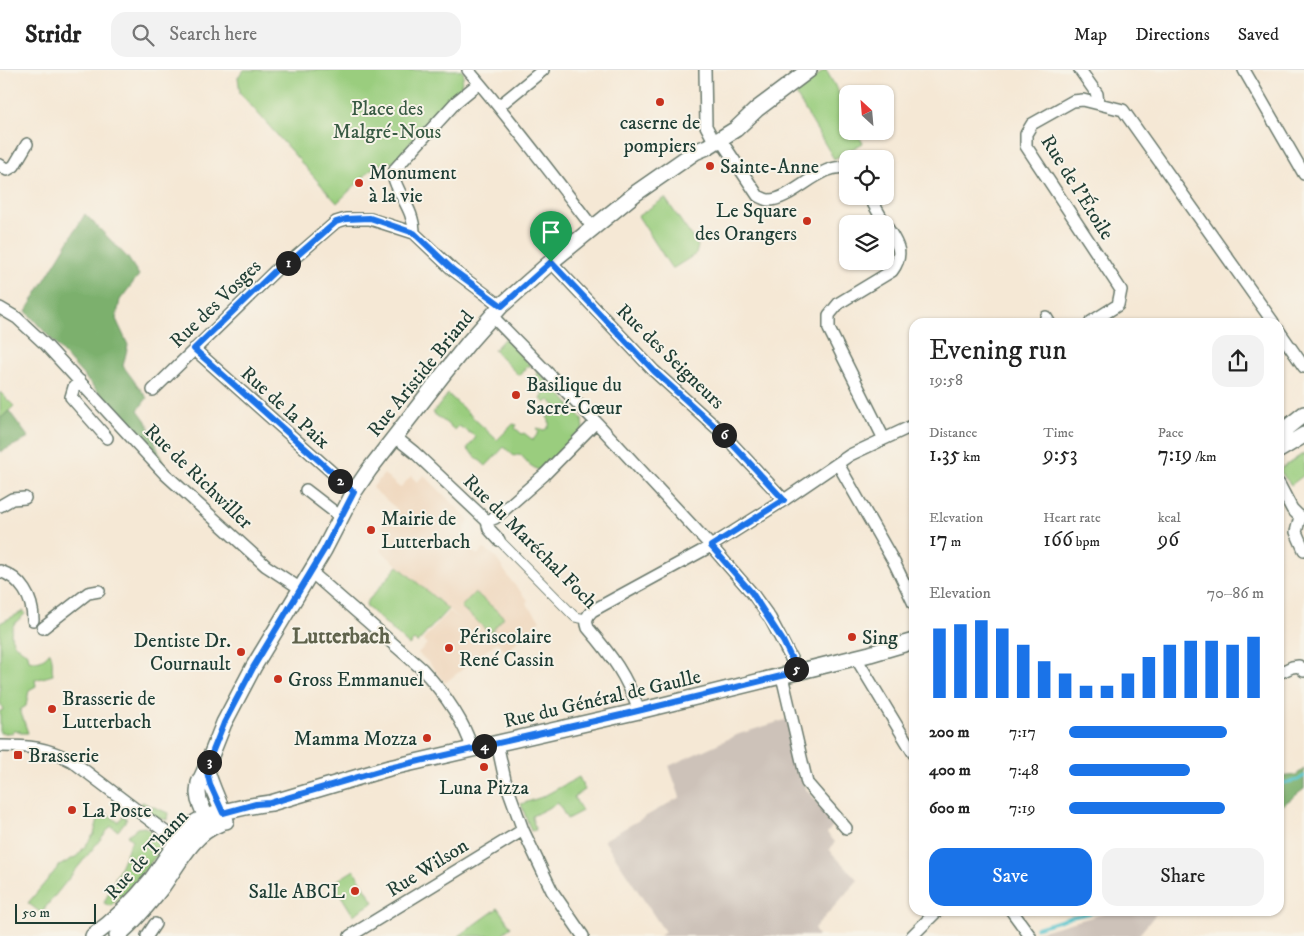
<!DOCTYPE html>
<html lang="en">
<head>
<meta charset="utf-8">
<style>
	body { margin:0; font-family:"IM FELL DW Pica",serif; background:#f2f2f2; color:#222; height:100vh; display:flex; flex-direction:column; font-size:19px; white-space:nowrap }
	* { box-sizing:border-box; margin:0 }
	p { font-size:16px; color:#767676 }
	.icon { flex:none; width:28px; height:28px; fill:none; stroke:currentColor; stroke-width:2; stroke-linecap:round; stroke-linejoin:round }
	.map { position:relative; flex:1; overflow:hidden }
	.sheet { position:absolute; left:909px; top:248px; width:375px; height:598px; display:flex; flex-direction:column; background:#fff; border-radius:15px; box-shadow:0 1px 4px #0004 }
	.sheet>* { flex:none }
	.needle { width:32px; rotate:334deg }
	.controls { position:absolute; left:839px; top:15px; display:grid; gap:10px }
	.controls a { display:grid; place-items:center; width:55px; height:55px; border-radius:10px; background:#fff; box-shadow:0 1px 4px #0004; font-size:25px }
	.scale { position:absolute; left:15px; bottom:12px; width:81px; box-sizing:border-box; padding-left:5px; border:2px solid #1f3d34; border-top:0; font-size:14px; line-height:18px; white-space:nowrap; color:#1f3d34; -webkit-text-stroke:4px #f7f3e8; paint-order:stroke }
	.pin { position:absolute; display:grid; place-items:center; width:42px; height:42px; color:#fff; margin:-51px -21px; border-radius:50% 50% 50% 0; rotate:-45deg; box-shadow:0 0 5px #0007 }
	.pin .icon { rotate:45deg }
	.km { position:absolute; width:25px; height:25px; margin:-12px; border-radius:50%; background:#222; color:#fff; font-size:14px; line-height:25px; text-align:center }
	.round { display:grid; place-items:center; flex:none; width:52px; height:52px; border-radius:15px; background:#f2f2f2 }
	.headline { display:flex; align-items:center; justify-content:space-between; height:85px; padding:0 20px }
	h1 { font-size:28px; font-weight:600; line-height:38px }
	.metrics { display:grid; grid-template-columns:repeat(3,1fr); gap:8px; height:85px; padding:5px 20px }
	.metrics div { display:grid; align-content:center }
	.metrics b { font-size:21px; font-weight:600 }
	.metrics small { font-size:14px; font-weight:400 }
	.metrics p { font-size:14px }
	.chart { height:140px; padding:10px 20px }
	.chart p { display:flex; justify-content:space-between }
	.chart svg { width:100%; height:90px; margin-top:5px; stroke:#1a73e8; stroke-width:6 }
	.cta { display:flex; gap:10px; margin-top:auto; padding:10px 20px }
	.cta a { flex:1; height:58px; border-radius:15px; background:#1a73e8; color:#fff; font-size:20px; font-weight:600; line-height:58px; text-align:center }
	.cta a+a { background:#f2f2f2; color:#222 }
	ul { padding:0 20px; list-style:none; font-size:16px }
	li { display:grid; grid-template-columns:80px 60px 1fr; align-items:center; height:38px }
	li i { height:12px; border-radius:6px; background:#1a73e8 }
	header { display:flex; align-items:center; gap:30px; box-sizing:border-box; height:70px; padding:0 25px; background:#fff; border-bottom:1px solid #e0e0e0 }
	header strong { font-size:24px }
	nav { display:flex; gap:28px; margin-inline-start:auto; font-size:18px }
	.search { width:350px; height:45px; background:#f2f2f2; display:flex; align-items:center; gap:12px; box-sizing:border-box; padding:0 18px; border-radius:15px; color:#767676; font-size:19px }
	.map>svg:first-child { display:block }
</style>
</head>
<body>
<header>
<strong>Stridr</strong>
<div class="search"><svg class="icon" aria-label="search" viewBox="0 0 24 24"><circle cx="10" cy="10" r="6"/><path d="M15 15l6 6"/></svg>Search here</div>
<nav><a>Map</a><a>Directions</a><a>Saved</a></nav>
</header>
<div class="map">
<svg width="1304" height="866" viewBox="0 0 1304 866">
	<rect width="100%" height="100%" fill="#f7f3e8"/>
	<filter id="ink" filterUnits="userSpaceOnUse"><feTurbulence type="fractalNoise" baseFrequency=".02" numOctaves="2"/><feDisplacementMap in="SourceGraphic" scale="10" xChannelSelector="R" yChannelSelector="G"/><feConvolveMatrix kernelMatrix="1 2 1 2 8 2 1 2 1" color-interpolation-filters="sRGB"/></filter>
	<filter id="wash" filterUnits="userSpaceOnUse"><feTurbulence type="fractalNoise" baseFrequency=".0096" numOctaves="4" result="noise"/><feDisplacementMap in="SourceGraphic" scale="20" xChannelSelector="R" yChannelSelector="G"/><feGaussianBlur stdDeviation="1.12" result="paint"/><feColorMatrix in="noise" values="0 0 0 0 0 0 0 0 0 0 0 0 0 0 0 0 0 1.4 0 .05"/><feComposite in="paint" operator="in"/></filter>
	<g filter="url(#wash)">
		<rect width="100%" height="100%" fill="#f5e8d5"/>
		<path fill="#efd6bb" d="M384,404L400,418L411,406L417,412L424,405L469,450L463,465L468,469L464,474L477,485L484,479L494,485L512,512L528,530L526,533L540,550L506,582L497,572L445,613L430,594L418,583L427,574L423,570L449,541L461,550L380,480L391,467L381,457L397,439L372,418Z"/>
		<path fill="#cdc2b9" d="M788,649L805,718L835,753L827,763L835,772L829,780L858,810L814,859L818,866H660L665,862L604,770L680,727L669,696L739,664Z
			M1117,840H1159L1138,866H1034L1038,862Z"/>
		<path fill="#9acd7e" stroke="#5c8559" d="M244,0H461L464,3L460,19L429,50L394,92L376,95L337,133L240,23L238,7Z
			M824,0H826L847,37L848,61L862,62L858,65L863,73L834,89L796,25Z
			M665,128L698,176L696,184L672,199L638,146Z
			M505,268L531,296H527L519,306L494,280Z
			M537,301L555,318L582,349L583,359L541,402L530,395L520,384L514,386L504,377L486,396L467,379L476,367L459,356L455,360L433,343L448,324L497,370L513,354L517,355L515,358L522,364L524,363L533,370L539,362L536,359L537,358L544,360C550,358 551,352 547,347L552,345H554L558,338L549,330L545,333L541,329L544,324L538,320V315H533L530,312L537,305Z
			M0,322L14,336L0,349Z
			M1304,383V405L1291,415L1279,400Z
			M398,496L448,539L417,573L414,570L409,575L367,537L366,533Z
			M475,522L504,547L490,563L461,537Z
			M24,541L25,544C22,547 18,550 15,553C5,567 16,578 28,584L29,590C37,593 45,589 50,582C54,591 51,595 53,605L35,610L36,616L29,620L26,636L20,640L28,663H20V661H13L12,663H0V641L3,640L0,632V553Z
			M579,707L585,720L574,727L582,741L567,749L558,733L532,746V748L536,760L531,761L521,734L542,727Z
			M142,732L168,743L167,750L154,747L140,737Z
			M105,742L118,752L123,746L127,749L118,761L111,756L41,843L28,833L59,796L77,786L86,775L94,764L98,749Z
			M145,757L167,773L128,820L110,836L104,833L132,770L127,766L137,758Z
			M354,800L374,832L353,845L333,813Z
			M498,838L511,857L503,863L504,866H459Z"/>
		<path fill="#7bb06d" stroke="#4d7650" d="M85,144L128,188L139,205L120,230L116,249L128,275L123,296L147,328L138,340L148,354L164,396L26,241Z
			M9,341L29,368L0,382V349Z
			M1304,699V719L1279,738V707L1296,705Z"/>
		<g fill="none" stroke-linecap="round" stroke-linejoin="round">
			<path stroke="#57c4cd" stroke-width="3" d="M1279,714L1298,710L1304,706
				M1036,858L1072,847L1106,840"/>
		</g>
	</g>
	<g filter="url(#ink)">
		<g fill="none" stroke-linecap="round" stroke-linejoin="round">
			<g stroke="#6a796c" stroke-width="11">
				<path id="pedestrian" d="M499,470L575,547L586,549"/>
			</g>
			<g stroke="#6a796c" stroke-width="14">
				<path id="minor" d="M468,0C512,51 552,104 593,158
					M705,0L706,56L715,73
					M1080,0L1097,24L1098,33
					M1244,0L1304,104
					M478,14L456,32L396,98L393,105C398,126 414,139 414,163L453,200L501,236
					M499,36L543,0
					M720,69L758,126C761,127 765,130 769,130C793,130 824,89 848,99
					M0,95L7,100L14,96L27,74
					M869,126L885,154
					M551,192L654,301L720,361L784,430
					M0,238L17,248L46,275L165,404L266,496L301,519
					M492,246L596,352L711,476L752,523L770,548L798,602
					M1046,247L1049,252
					M1091,252L1118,235L1121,220L1026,76V64L1032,54L1073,31L1083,30L1123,40L1273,252
					M1279,261L1304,297
					M194,279L354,422
					M80,311L74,317L71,327L107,368
					M153,320L278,198L291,191L336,152L346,149H370L414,163
					M394,366L414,382L487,451L489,459L499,470
					M884,369L829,259V245L839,233L892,201C906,182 896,172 885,154
					M838,394L895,494L914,534
					M1279,414L1292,439L1300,447H1304
					M306,420L341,447
					M0,436L12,429L25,428
					M1300,447L1296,462L1304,480
					M487,451L495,448L544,405L596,352
					M0,501C21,508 33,528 33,550
					M311,502L422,599C443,622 463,649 472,678
					M43,558L88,523L99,521
					M856,588L914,684
					M1279,603L1292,597L1299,596L1304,601
					M782,606L807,713L846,758
					M639,641C626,605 612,586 588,558C585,550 587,546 592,541L711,476L784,430L850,385L914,355
					M497,673L505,710L523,760L552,821L583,866
					M0,676C29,676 46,677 72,691L184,776
					M1011,840L1030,866
					M147,866L155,854
					M350,866L523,760
					M912,866L938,840"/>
			</g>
			<g stroke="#6a796c" stroke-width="18">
				<path id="secondary" d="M1279,364L1304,344
					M1279,380L1304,365
					M206,698C211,717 220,733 226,751
					M210,758L199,730L198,723L199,713L206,698L224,653L254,596L324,480L354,422L369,400L445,302L470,271L501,236L551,192L636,123L695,82L707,77L736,59L757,39L809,0
					M93,866C115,850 134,831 151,810C163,794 180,763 196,752C211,743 253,735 271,733L389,698L639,641L870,584L914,571
					M117,866C134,852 148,835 162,817C178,795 192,764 219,754"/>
			</g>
			<use href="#pedestrian" stroke="#fff" stroke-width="9"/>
			<use href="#minor" stroke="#fff" stroke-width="11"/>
			<use href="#secondary" stroke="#fff" stroke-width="15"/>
		</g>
	</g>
	<g fill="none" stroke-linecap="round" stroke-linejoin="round" filter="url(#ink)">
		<g stroke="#fff" stroke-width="10">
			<path id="route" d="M370,148L414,163L453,200L502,236L551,192L654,301L720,361L784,430L711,476L752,523L783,571L798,602L621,645L389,698L270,733L256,734L223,743L210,714L206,698L224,653L254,596L324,480L354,422L194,279L278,198L291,191L336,152L346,149Z"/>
		</g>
		<use href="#route" stroke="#1a73e8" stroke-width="6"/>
	</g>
	<g fill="#c8321e" stroke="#f7f3e8" stroke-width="2">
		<circle cx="660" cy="32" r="5"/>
		<circle cx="710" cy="96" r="5"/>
		<circle cx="359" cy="113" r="5"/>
		<circle cx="807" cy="151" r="5"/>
		<circle cx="516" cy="325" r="5"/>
		<circle cx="371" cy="460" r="5"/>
		<circle cx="852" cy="567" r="5"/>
		<circle cx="449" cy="578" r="5"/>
		<circle cx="241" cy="582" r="5"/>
		<circle cx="278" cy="609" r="5"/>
		<circle cx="52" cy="639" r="5"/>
		<circle cx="427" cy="668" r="5"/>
		<rect x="13" y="680" width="10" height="10" rx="2.5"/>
		<circle cx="484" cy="697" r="5"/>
		<circle cx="72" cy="740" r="5"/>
		<circle cx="355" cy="821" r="5"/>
	</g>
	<g text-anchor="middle" stroke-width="4" stroke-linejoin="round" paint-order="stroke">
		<g font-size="20" fill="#385a43" stroke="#f7f3e8">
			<text x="387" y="45">Place des<tspan x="387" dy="23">Malgré-Nous</tspan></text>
		</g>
		<g font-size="20" fill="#1f3d34" stroke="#f7f3e8" text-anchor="start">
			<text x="660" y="59" text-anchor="middle">caserne de<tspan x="660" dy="23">pompiers</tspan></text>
			<text x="720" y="103">Sainte-Anne</text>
			<text x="369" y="109">Monument<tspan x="369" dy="23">à la vie</tspan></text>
			<text x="797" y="147" text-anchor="end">Le Square<tspan x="797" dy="23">des Orangers</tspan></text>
			<text x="526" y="321">Basilique du<tspan x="526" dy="23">Sacré-Cœur</tspan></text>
			<text x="381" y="455">Mairie de<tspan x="381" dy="23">Lutterbach</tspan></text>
			<text x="459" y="573">Périscolaire<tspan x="459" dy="23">René Cassin</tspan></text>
			<text x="862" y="574">Sing</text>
			<text x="231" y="577" text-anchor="end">Dentiste Dr.<tspan x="231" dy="23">Cournault</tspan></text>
			<text x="288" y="616">Gross Emmanuel</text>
			<text x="62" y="635">Brasserie de<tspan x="62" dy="23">Lutterbach</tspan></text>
			<text x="417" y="675" text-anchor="end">Mamma Mozza</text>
			<text x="28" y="692">Brasserie</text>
			<text x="484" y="724" text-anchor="middle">Luna Pizza</text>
			<text x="82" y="747">La Poste</text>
			<text x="345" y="828" text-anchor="end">Salle ABCL</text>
		</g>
		<g font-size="20" fill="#1f3d34" stroke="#f7f3e8">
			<text transform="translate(1078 117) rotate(58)" y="7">Rue de l'Étoile</text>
			<text transform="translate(215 233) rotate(-44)" y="7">Rue des Vosges</text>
			<text transform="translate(671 286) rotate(44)" y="7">Rue des Seigneurs</text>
			<text transform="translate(420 303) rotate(-51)" y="7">Rue Aristide Briand</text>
			<text transform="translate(286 337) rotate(42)" y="7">Rue de la Paix</text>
			<text transform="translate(199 406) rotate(44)" y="7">Rue de Richwiller</text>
			<text transform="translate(531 471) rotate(45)" y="7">Rue du Maréchal Foch</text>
			<text transform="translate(602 628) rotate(-13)" y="7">Rue du Général de Gaulle</text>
			<text transform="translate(146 784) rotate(-48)" y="7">Rue de Thann</text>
			<text transform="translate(427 797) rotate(-32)" y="7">Rue Wilson</text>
		</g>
		<g font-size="22" font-weight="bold" fill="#5f634c" stroke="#f7f3e8">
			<text x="341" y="573">Lutterbach</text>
		</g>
	</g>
</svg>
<div class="controls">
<a><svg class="needle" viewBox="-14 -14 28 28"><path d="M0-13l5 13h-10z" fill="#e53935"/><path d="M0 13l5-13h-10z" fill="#767676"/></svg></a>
<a><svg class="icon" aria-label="locate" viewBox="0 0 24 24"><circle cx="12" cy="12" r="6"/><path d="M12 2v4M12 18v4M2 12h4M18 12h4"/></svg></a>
<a><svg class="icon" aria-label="layers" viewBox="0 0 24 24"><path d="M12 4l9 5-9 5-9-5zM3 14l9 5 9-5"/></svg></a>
</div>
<div class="scale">50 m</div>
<div class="pin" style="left:551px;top:192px;background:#1e9e55"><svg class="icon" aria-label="arrive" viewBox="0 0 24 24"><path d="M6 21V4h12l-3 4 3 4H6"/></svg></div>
<b class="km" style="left:288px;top:193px">1</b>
<b class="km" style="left:340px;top:411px">2</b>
<b class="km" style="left:209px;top:692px">3</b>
<b class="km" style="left:484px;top:676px">4</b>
<b class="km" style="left:796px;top:599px">5</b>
<b class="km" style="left:724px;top:365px">6</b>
<section class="sheet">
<div class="headline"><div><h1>Evening run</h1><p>19:58</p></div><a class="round"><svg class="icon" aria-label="share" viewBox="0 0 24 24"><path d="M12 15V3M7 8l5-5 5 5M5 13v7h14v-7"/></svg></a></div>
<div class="metrics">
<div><p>Distance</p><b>1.35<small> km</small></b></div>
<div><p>Time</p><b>9:53</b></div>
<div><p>Pace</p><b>7:19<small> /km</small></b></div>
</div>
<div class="metrics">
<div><p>Elevation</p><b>17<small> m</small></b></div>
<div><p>Heart rate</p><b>166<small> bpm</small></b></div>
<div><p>kcal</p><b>96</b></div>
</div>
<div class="chart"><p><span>Elevation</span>70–86 m</p>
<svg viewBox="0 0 160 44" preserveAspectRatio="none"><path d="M5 44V10M15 44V8M25 44V6M35 44V10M45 44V18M55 44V26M65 44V32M75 44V38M85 44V38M95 44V32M105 44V24M115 44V18M125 44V16M135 44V16M145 44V18M155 44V14"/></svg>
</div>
<ul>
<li><b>200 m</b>7:17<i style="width:81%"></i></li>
<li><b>400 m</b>7:48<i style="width:62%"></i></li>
<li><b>600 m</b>7:19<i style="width:80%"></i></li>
</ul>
<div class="cta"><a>Save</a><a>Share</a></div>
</section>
</div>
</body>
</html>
